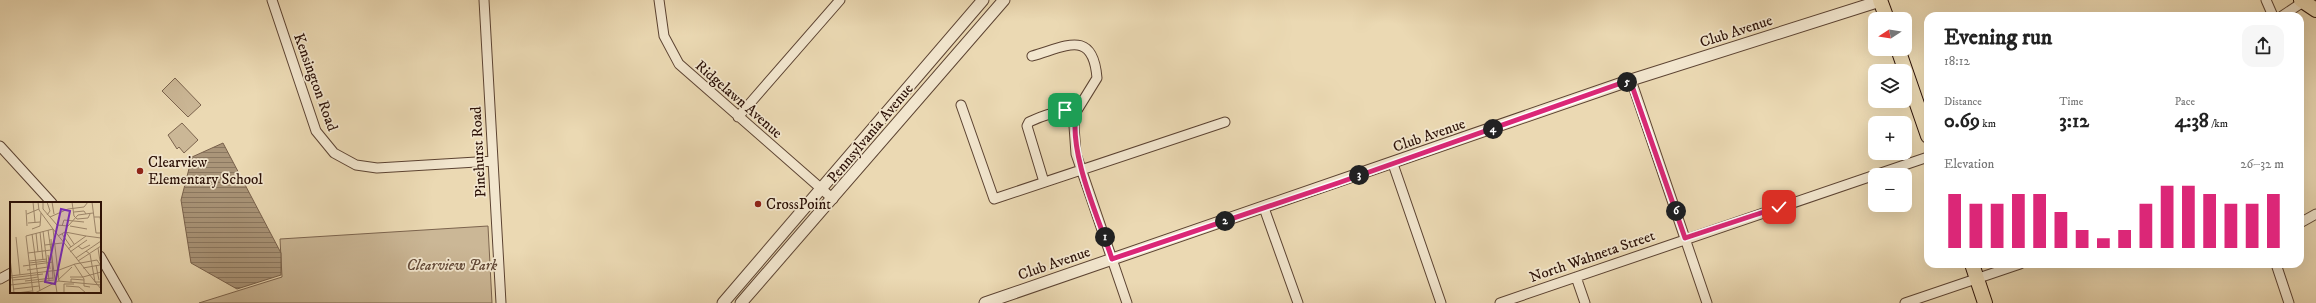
<!DOCTYPE html>
<html lang="en">
<head>
<meta charset="utf-8">
<style>
	body { margin:0; font-family:"IM FELL DW Pica",serif; background:#f6f6f6; color:#222; height:100vh; display:flex; flex-direction:column; font-size:15px; white-space:nowrap }
	* { box-sizing:border-box; margin:0 }
	p { font-size:13px; color:#767676 }
	.icon { flex:none; width:22px; height:22px; fill:none; stroke:currentColor; stroke-width:2; stroke-linecap:round; stroke-linejoin:round }
	.map { position:relative; flex:1; overflow:hidden }
	.details { position:absolute; left:1924px; top:12px; width:380px; height:256px; display:flex; flex-direction:column; background:#fff; border-radius:12px; box-shadow:0 4px 16px #0002 }
	.details>* { flex:none }
	.needle { width:26px; rotate:258deg }
	.buttons { position:absolute; left:1868px; top:12px; display:grid; gap:8px }
	.buttons a { display:grid; place-items:center; width:44px; height:44px; border-radius:8px; background:#fff; box-shadow:0 4px 16px #0002; font-size:20px }
	.pin { position:absolute; display:grid; place-items:center; width:34px; height:34px; color:#fff; margin:-17px; border-radius:8px; box-shadow:0 2px 6px #0006 }
	.km { position:absolute; width:20px; height:20px; margin:-10px; border-radius:50%; background:#222; color:#fff; font-size:11px; line-height:20px; text-align:center }
	.round { display:grid; place-items:center; flex:none; width:42px; height:42px; border-radius:12px; background:#f6f6f6 }
	.overview { display:flex; align-items:center; justify-content:space-between; height:68px; padding:0 20px }
	h1 { font-size:22px; font-weight:700; line-height:30px }
	.figures { display:grid; grid-template-columns:repeat(3,1fr); gap:6px; height:68px; padding:4px 20px }
	.figures div { display:grid; align-content:center }
	.figures b { font-size:20px; font-weight:700 }
	.figures small { font-size:11px; font-weight:400 }
	.figures p { font-size:11px }
	.chart { height:112px; padding:8px 20px }
	.chart p { display:flex; justify-content:space-between }
	.chart svg { width:100%; height:72px; margin-top:4px; stroke:#db2777; stroke-width:6 }
	.map>svg:first-child { display:block }
</style>
</head>
<body>
<div class="map">
<svg width="2316" height="303" viewBox="0 0 2316 303">
	<defs>
		<pattern id="water-rules" width="6" height="5" patternUnits="userSpaceOnUse"><rect width="6" height="5" fill="#aa9579"/><path d="M0 2.5h6" fill="none" stroke="#8b7861"/></pattern>
	</defs>
	<rect width="100%" height="100%" fill="#ebd9b3"/>
	<filter id="stains"><feTurbulence type="fractalNoise" baseFrequency=".005" numOctaves="4"/><feColorMatrix values="0 0 0 0 .2 0 0 0 0 .09 0 0 0 0 .02 0 0 0 .5 -.17"/></filter>
	<radialGradient id="worn" r=".72"><stop offset=".6" stop-color="#630" stop-opacity="0"/><stop offset="1" stop-color="#630" stop-opacity=".3"/></radialGradient>
	<path fill="#cbb796" stroke="#7c644e" d="M175,78L201,105L188,117L162,91Z
		M182,123L198,140L184,153L179,147L177,149L168,135Z
		M488,226L492,303H199L282,277L280,239Z"/>
	<path fill="url(#water-rules)" stroke="#78604b" d="M223,143L281,253V275L237,289L191,263L181,200L192,157Z"/>
	<g fill="none" stroke-linecap="round" stroke-linejoin="round">
		<g stroke="#5c4332" stroke-width="11">
			<path id="minor" d="M272,0L316,131L334,153L356,165L377,168L493,161
				M484,0L501,303
				M659,0L664,36L679,64L833,199
				M2266,0L2273,16
				M2282,16L2306,0
				M1032,56C1065,47 1093,28 1097,78L1076,112L1074,126L1076,154L1127,303
				M1631,80L1707,303
				M961,105L994,199L1225,122
				M738,117L840,0
				M0,146L52,203
				M1393,164L1441,303
				M1875,175L1928,157
				M1044,182L1027,126L1029,122C1044,115 1060,109 1076,112
				M1264,208L1298,303
				M2300,223L2316,214
				M100,256L127,303
				M2276,264L2289,303
				M1576,277L1585,303
				M0,279L11,273
				M1500,303L1875,175
				M1905,303L2020,264"/>
		</g>
		<g stroke="#5c4332" stroke-width="13">
			<path id="tertiary" d="M723,303L983,0
				M741,303L1004,0
				M985,303L1631,80L1880,1"/>
		</g>
		<g stroke="#2c1107" stroke-width="16">
			<path id="primary" d="M1880,0L1887,19
				M2301,0L2316,10
				M1898,49L1928,136
				M1972,264L1985,303"/>
		</g>
		<use href="#minor" stroke="#f2e6ce" stroke-width="9"/>
		<use href="#tertiary" stroke="#f2e6ce" stroke-width="11"/>
		<use href="#primary" stroke="#ebd9b3" stroke-width="14"/>
	</g>
	<g fill="none" stroke-linecap="round" stroke-linejoin="round">
		<g stroke="#fff" stroke-width="8">
			<path id="route" d="M1065,110L1076,112C1069,155 1098,216 1112,259L1338,183L1630,80L1685,238L1779,207"/>
		</g>
		<use href="#route" stroke="#db2777" stroke-width="5"/>
	</g>
	<g fill="#8f2418" stroke="#f2e6ce" stroke-width="1.5">
		<circle cx="140" cy="171" r="4"/>
		<circle cx="758" cy="204" r="4"/>
	</g>
	<g text-anchor="middle" stroke-width="3.5" stroke-linejoin="round" paint-order="stroke">
		<g font-size="15" fill="#2c1107" stroke="#f2e6ce">
			<text transform="translate(1736 31) rotate(-18)" y="5">Club Avenue</text>
			<text transform="translate(316 82) rotate(70)" y="5">Kensington Road</text>
			<text transform="translate(739 99) rotate(41)" y="5">Ridgelawn Avenue</text>
			<text transform="translate(870 133) rotate(-50)" y="5">Pennsylvania Avenue</text>
			<text transform="translate(1429 135) rotate(-19)" y="5">Club Avenue</text>
			<text transform="translate(478 152) rotate(-93)" y="5">Pinehurst Road</text>
			<text transform="translate(1592 256) rotate(-19)" y="5">North Wahneta Street</text>
			<text transform="translate(1054 263) rotate(-19)" y="5">Club Avenue</text>
		</g>
		<g font-size="15" fill="#2c1107" stroke="#f2e6ce" text-anchor="start">
			<text x="148" y="167">Clearview<tspan x="148" dy="17">Elementary School</tspan></text>
			<text x="766" y="209">CrossPoint</text>
		</g>
		<g font-size="15" font-style="italic" fill="#644b39" stroke="#f2e6ce">
			<text x="452" y="270">Clearview Park</text>
		</g>
	</g>
	<g transform="translate(10 202)">
		<rect width="91" height="91" fill="#ebd9b3"/>
		<path fill="none" stroke="#9f896e" stroke-width="1" d="M23,0L25,20M28,0L29,8L43,27M37,0L40,9L37,13M42,0L44,12M62,0L64,14L67,17L78,16L80,12M82,0L86,31H91M33,1V7L47,23L58,24L68,13L83,11M16,8L17,24M64,10L74,9L76,12M17,12L29,7M40,15L58,7L74,5L78,0M84,15H90L91,21M18,21L30,20M52,24L54,18L74,20M60,24L77,27M22,27L30,24L31,11M43,27L91,87M43,27L49,79M38,28L47,91M33,29L39,78M30,30L33,58M56,30L64,42M26,31L28,50M22,32L30,89M52,32L61,45M48,34L55,30L76,34M6,35L10,73M41,37L43,77M35,43L52,41M68,44L72,47L80,43M88,46L90,59M58,47L76,34L91,36M76,49L80,52L85,80H91M60,50L77,38M18,51L41,48M38,53L40,67M0,56L4,91M66,56L91,39M19,59L37,57M68,59L91,44M19,61L37,59M64,62L74,77V84L80,85M86,63L89,78M13,64L43,60M73,66L90,63M17,68L38,65M0,74L49,68L65,62L87,58L91,64M60,75H73L91,70M0,76L33,72M15,77L28,75M3,78L15,77M48,78L62,65M15,79L43,76M61,80V77L74,78M0,83L44,78M56,84L69,85L76,91M4,87L29,84M7,91L22,89M23,91L16,34L43,27M25,91L48,79L91,83M54,91V82H64"/>
		<path fill="#7b2cbf" fill-opacity="0.15" stroke="#7b2cbf" stroke-width="2" d="M51,7L60,9L45,82L35,80Z"/>
		<rect width="91" height="91" fill="none" stroke="#2c1107" stroke-width="2"/>
	</g>
	<rect width="100%" height="100%" filter="url(#stains)"/>
	<rect width="100%" height="100%" fill="url(#worn)"/>
</svg>
<div class="buttons">
<a><svg class="needle" viewBox="-14 -14 28 28"><path d="M0-13l5 13h-10z" fill="#e53935"/><path d="M0 13l5-13h-10z" fill="#767676"/></svg></a>
<a><svg class="icon" aria-label="layers" viewBox="0 0 24 24"><path d="M12 4l9 5-9 5-9-5zM3 14l9 5 9-5"/></svg></a>
<a>+</a>
<a>−</a>
</div>
<div class="pin" style="left:1065px;top:110px;background:#1e9e55"><svg class="icon" aria-label="arrive" viewBox="0 0 24 24"><path d="M6 21V4h12l-3 4 3 4H6"/></svg></div>
<div class="pin" style="left:1779px;top:207px;background:#d93025"><svg class="icon" aria-label="check" viewBox="0 0 24 24"><path d="M5 12l5 5 9-10"/></svg></div>
<b class="km" style="left:1105px;top:237px">1</b>
<b class="km" style="left:1225px;top:221px">2</b>
<b class="km" style="left:1359px;top:175px">3</b>
<b class="km" style="left:1493px;top:129px">4</b>
<b class="km" style="left:1627px;top:82px">5</b>
<b class="km" style="left:1676px;top:211px">6</b>
<section class="details">
<div class="overview"><div><h1>Evening run</h1><p>18:12</p></div><a class="round"><svg class="icon" aria-label="share" viewBox="0 0 24 24"><path d="M12 15V3M7 8l5-5 5 5M5 13v7h14v-7"/></svg></a></div>
<div class="figures">
<div><p>Distance</p><b>0.69<small> km</small></b></div>
<div><p>Time</p><b>3:12</b></div>
<div><p>Pace</p><b>4:38<small> /km</small></b></div>
</div>
<div class="chart"><p><span>Elevation</span>26–32 m</p>
<svg viewBox="0 0 160 44" preserveAspectRatio="none"><path d="M5 44V11M15 44V17M25 44V17M35 44V11M45 44V11M55 44V22M65 44V33M75 44V38M85 44V33M95 44V17M105 44V6M115 44V6M125 44V11M135 44V17M145 44V17M155 44V11"/></svg>
</div>
</section>
</div>
</body>
</html>
